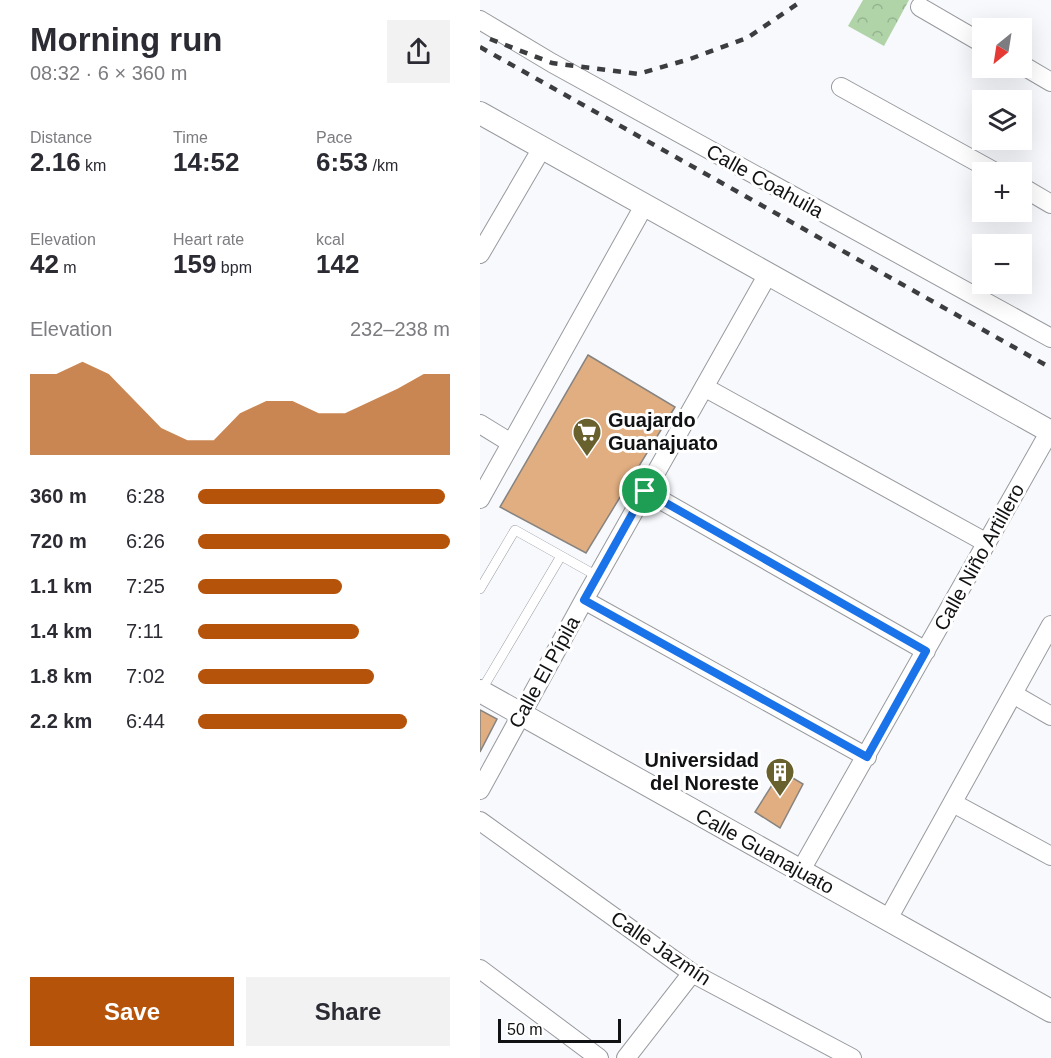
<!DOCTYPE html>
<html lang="en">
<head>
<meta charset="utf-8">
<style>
	body { margin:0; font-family:Arial,sans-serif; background:#f2f2f3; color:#2b2b33; height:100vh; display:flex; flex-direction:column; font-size:22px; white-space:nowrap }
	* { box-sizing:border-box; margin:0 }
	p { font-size:20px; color:#7c7c81 }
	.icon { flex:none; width:33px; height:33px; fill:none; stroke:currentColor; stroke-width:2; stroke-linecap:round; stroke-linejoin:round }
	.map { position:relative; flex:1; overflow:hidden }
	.panel { display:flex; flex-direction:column; background:#fff; width:480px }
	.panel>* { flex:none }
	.needle { width:39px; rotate:210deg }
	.tools { position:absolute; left:492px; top:18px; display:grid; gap:12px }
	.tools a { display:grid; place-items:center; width:60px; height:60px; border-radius:0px; background:#fff; box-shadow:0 6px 24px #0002; font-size:30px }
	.scale { position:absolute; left:18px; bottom:15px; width:123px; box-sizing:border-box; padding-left:6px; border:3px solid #111213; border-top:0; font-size:16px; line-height:21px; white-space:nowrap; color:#111213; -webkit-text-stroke:4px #fff; paint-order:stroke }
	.pin { position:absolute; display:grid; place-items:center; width:51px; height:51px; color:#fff; margin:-26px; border:3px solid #fff; border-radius:50%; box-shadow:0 2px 6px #0007 }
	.round { display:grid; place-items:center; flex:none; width:63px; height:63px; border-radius:0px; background:#f2f2f3 }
	.headline { display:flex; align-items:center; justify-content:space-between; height:102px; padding:0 30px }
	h1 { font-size:33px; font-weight:700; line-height:45px }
	.figures { display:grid; grid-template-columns:repeat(3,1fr); gap:9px; height:102px; padding:6px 30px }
	.figures div { display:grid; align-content:center }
	.figures b { font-size:26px; font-weight:700 }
	.figures small { font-size:16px; font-weight:400 }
	.figures p { font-size:16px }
	.chart { height:168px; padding:12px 30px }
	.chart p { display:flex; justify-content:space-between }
	.chart svg { width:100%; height:108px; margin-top:6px; fill:#b45309; opacity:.7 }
	.button { display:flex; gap:12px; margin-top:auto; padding:12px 30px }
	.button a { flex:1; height:69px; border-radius:0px; background:#b45309; color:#fff; font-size:24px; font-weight:700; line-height:69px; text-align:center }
	.button a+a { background:#f2f2f3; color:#2b2b33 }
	ul { padding:0 30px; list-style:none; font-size:20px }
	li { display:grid; grid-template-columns:96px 72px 1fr; align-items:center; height:45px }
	li i { height:15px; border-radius:8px; background:#b45309 }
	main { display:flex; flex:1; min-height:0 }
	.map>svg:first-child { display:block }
</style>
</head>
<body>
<main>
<section class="panel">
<div class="headline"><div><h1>Morning run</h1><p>08:32 · 6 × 360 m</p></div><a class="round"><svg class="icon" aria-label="share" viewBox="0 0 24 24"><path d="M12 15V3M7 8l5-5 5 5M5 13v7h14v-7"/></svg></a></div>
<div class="figures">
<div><p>Distance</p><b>2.16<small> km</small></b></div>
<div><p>Time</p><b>14:52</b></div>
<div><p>Pace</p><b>6:53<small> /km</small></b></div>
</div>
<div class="figures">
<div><p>Elevation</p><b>42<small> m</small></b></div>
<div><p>Heart rate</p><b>159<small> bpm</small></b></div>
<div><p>kcal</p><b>142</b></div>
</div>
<div class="chart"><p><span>Elevation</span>232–238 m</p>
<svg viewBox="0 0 160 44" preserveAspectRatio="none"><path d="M0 44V11L10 11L20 6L30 11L40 22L50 33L60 38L70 38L80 27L90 22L100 22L110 27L120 27L130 22L140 17L150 11L160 11V44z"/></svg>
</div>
<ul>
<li><b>360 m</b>6:28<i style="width:98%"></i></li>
<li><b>720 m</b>6:26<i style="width:100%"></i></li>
<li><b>1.1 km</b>7:25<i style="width:57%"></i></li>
<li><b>1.4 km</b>7:11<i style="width:64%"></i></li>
<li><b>1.8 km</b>7:02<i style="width:70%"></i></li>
<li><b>2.2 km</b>6:44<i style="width:83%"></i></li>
</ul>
<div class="button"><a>Save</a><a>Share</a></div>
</section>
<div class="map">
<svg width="571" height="1058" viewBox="0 0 571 1058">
	<defs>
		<pattern id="park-crowns" width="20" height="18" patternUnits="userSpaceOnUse" patternTransform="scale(1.5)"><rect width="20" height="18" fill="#b0d3a8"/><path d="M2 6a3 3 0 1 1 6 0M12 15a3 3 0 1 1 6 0" fill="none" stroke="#96b490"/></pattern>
	</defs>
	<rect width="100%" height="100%" fill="#f7f9fd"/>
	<path fill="url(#park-crowns)" d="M383,0H429L404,46L368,26Z"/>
	<path fill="#e0ae81" stroke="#868380" stroke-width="1.5" d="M108,355L195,407L106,553L20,507Z
		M0,710L17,719L0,752Z
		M301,771L323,784L300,828L275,812Z"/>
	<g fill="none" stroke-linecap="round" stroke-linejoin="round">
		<g stroke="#989a9e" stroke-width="10">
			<path id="service" d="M0,589L35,530L117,576
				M1,691L81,556"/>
		</g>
		<g stroke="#989a9e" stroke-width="20">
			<path id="minor" d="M440,7L502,43
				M0,20L72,63L571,338
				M542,65L571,82
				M361,87L515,172
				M542,187L571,204
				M0,254L62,148
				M224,387L507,543
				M0,424L31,443
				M165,491L446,651
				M0,499L165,204
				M104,600L387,757
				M533,694L571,716
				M0,790L104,600L288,274
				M473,803L571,856
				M0,821L212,973L372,1058
				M321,870L570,431
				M408,919L571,625
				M0,969L119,1058
				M146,1058L212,973"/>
		</g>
		<g stroke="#989a9e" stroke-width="24">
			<path id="tertiary" d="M0,113L571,432
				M0,691L571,1011"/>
		</g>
		<use href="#service" stroke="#fff" stroke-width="9"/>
		<use href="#minor" stroke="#fff" stroke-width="18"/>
		<use href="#tertiary" stroke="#fff" stroke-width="22"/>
		<path stroke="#3c3d3f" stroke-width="4.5" stroke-dasharray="8 8" stroke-linecap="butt" d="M10,39L72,63L158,74L210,59L267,38L323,0
			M0,47L571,368"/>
	</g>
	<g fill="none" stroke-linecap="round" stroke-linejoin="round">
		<g stroke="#fff" stroke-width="12">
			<path id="route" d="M165,491L446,651L387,757L104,600Z"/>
		</g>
		<use href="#route" stroke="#1a73e8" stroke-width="8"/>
	</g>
	<defs>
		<g id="supermarket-pin" transform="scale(1.5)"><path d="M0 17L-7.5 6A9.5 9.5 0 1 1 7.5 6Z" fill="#68612e" stroke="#fff"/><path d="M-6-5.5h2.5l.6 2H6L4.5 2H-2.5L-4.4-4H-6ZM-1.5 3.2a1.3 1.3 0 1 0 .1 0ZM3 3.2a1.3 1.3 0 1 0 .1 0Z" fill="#fff"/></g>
		<g id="building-pin" transform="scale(1.5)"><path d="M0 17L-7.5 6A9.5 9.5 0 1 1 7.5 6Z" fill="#68612e" stroke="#fff"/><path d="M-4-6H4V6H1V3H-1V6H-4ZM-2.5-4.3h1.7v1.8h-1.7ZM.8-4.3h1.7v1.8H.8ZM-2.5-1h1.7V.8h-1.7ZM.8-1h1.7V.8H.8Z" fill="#fff"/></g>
	</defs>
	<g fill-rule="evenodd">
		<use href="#supermarket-pin" x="107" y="432"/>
		<use href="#building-pin" x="300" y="772"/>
	</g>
	<g text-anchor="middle" stroke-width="6" stroke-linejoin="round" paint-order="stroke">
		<g font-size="20" fill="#111213" stroke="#fff">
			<text transform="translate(285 181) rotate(29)" y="7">Calle Coahuila</text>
			<text transform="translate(499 557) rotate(-61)" y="7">Calle Niño Artillero</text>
			<text transform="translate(64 672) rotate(-61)" y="7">Calle El Pípila</text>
			<text transform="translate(285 851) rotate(29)" y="7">Calle Guanajuato</text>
			<text transform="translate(181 948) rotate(34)" y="7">Calle Jazmín</text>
		</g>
		<g font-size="20" font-weight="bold" fill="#111213" stroke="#fff" text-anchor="start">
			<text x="128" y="427">Guajardo<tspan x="128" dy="23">Guanajuato</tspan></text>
			<text x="279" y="767" text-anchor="end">Universidad<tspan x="279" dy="23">del Noreste</tspan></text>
		</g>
	</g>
</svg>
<div class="tools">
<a><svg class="needle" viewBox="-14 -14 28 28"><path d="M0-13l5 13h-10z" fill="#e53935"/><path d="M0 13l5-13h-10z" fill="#7c7c81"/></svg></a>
<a><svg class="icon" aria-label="layers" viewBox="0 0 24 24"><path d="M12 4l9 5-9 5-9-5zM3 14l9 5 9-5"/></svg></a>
<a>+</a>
<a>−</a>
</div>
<div class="scale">50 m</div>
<div class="pin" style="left:165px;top:491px;background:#1e9e55"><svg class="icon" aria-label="arrive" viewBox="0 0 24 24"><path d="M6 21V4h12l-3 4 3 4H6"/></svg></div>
</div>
</main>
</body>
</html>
